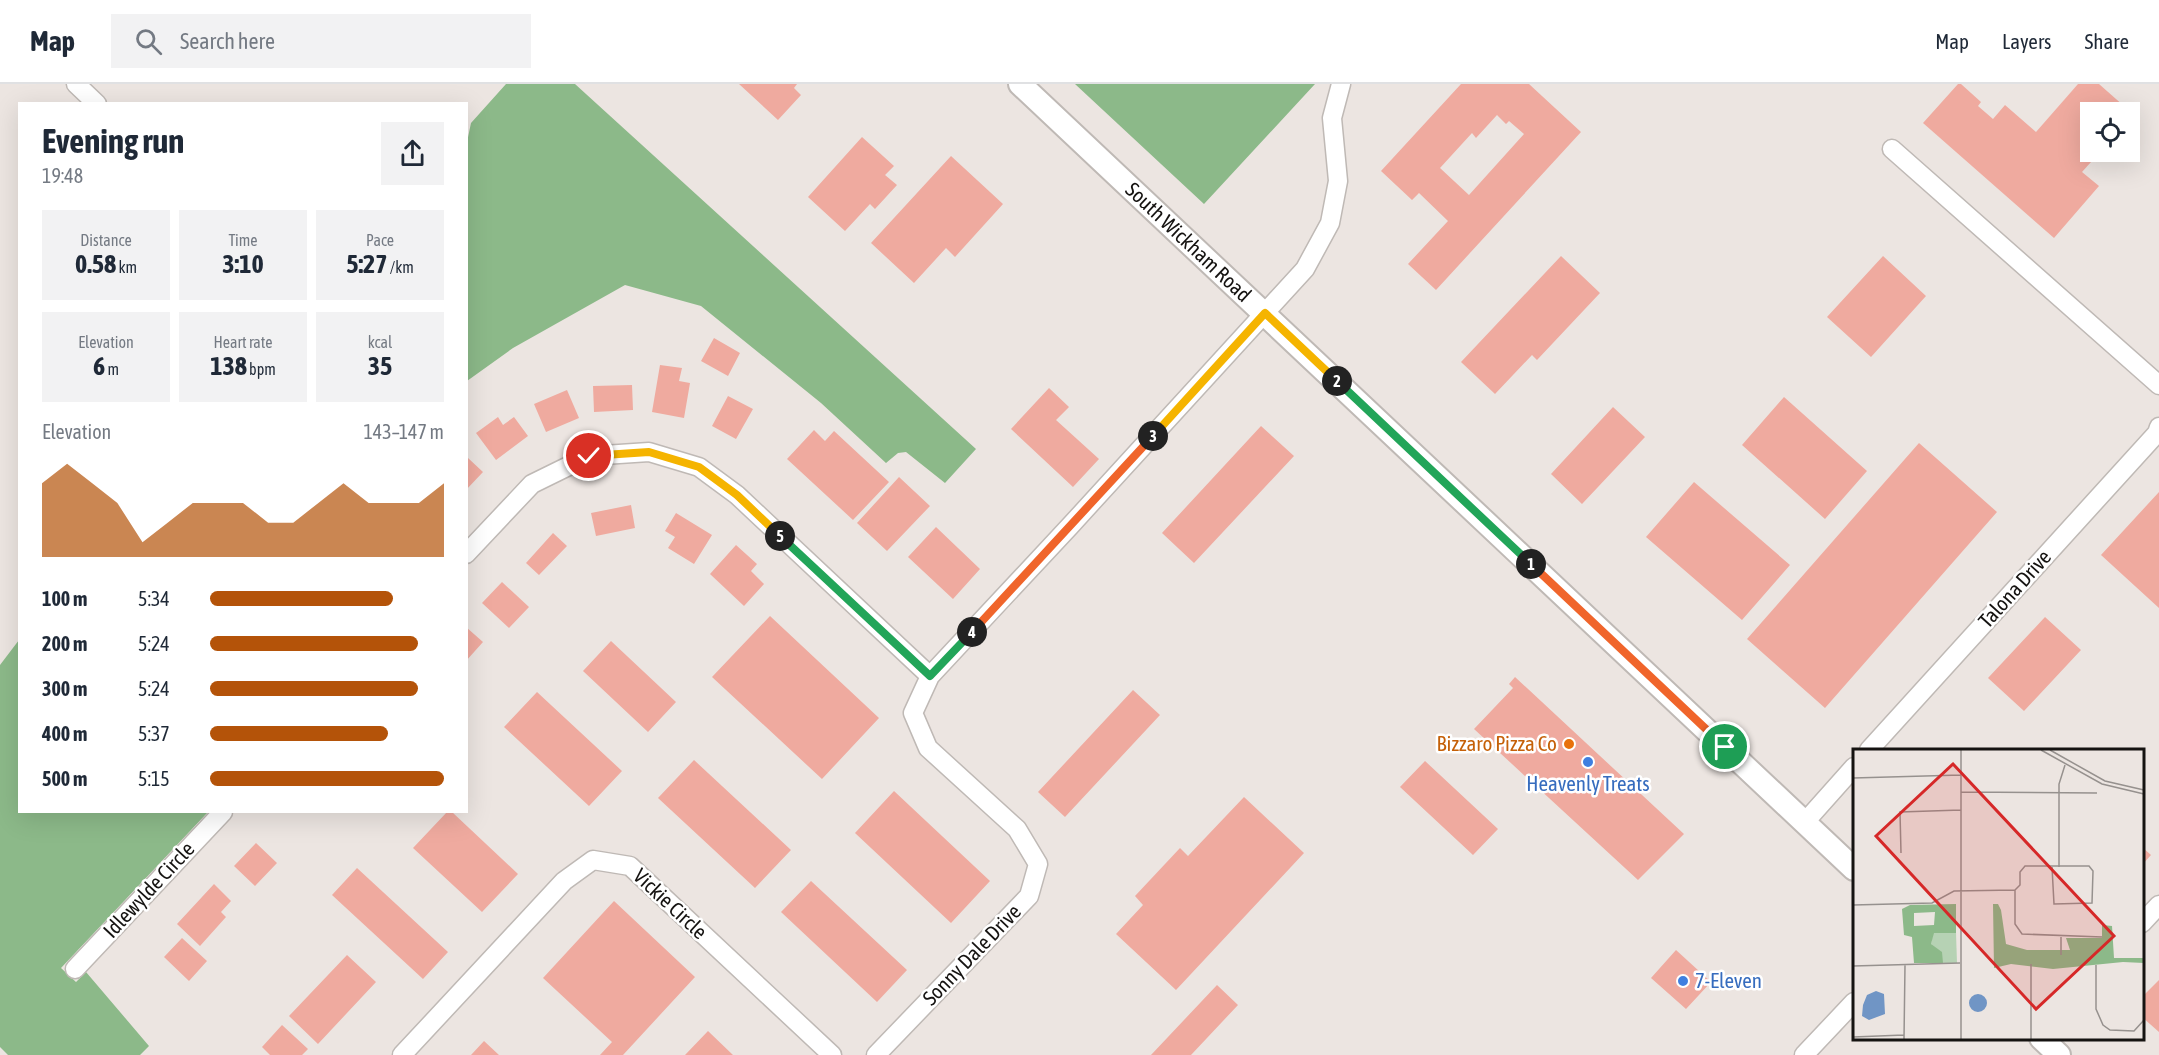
<!DOCTYPE html>
<html lang="en">
<head>
<meta charset="utf-8">
<style>
	body { margin:0; font-family:"Asap Condensed",sans-serif; background:#f2f2f3; color:#1f2937; height:100vh; display:flex; flex-direction:column; font-size:22px; white-space:nowrap }
	* { box-sizing:border-box; margin:0 }
	p { font-size:20px; color:#747a83 }
	.icon { flex:none; width:33px; height:33px; fill:none; stroke:currentColor; stroke-width:2; stroke-linecap:round; stroke-linejoin:round }
	.map { position:relative; flex:1; overflow:hidden }
	.sheet { position:absolute; left:18px; top:18px; width:450px; height:711px; display:flex; flex-direction:column; background:#fff; border-radius:0px; box-shadow:0 6px 24px #0002 }
	.sheet>* { flex:none }
	.controls { position:absolute; left:2080px; top:18px; display:grid; gap:12px }
	.controls a { display:grid; place-items:center; width:60px; height:60px; border-radius:0px; background:#fff; box-shadow:0 6px 24px #0002; font-size:30px }
	.pin { position:absolute; display:grid; place-items:center; width:51px; height:51px; color:#fff; margin:-26px; border:3px solid #fff; border-radius:50%; box-shadow:0 2px 6px #0007 }
	.km { position:absolute; width:30px; height:30px; margin:-15px; border-radius:50%; background:#222; color:#fff; font-size:16px; line-height:30px; text-align:center }
	.round { display:grid; place-items:center; flex:none; width:63px; height:63px; border-radius:0px; background:#f2f2f3 }
	.overview { display:flex; align-items:center; justify-content:space-between; height:102px; padding:0 24px }
	h1 { font-size:33px; font-weight:700; line-height:45px }
	.stats { display:grid; grid-template-columns:repeat(3,1fr); gap:9px; height:102px; padding:6px 24px }
	.stats div { display:grid; align-content:center; border-radius:0px; background:#f2f2f3; text-align:center }
	.stats b { font-size:26px; font-weight:700 }
	.stats small { font-size:16px; font-weight:400 }
	.stats p { font-size:16px }
	.chart { height:168px; padding:12px 24px }
	.chart p { display:flex; justify-content:space-between }
	.chart svg { width:100%; height:108px; margin-top:6px; fill:#b45309; opacity:.7 }
	ul { padding:0 24px; list-style:none; font-size:20px }
	li { display:grid; grid-template-columns:96px 72px 1fr; align-items:center; height:45px }
	li i { height:15px; border-radius:8px; background:#b45309 }
	header { display:flex; align-items:center; gap:36px; box-sizing:border-box; height:84px; padding:0 30px; background:#fff; border-bottom:2px solid #e0e1e3 }
	header strong { font-size:28px }
	nav { display:flex; gap:33px; margin-inline-start:auto; font-size:21px }
	.search { width:420px; height:54px; background:#f2f2f3; display:flex; align-items:center; gap:15px; box-sizing:border-box; padding:0 21px; border-radius:0px; color:#747a83; font-size:22px }
	.map>svg:first-child { display:block }
</style>
</head>
<body>
<header>
<strong>Map</strong>
<div class="search"><svg class="icon" aria-label="search" viewBox="0 0 24 24"><circle cx="10" cy="10" r="6"/><path d="M15 15l6 6"/></svg>Search here</div>
<nav><a>Map</a><a>Layers</a><a>Share</a></nav>
</header>
<div class="map">
<svg width="2159" height="971" viewBox="0 0 2159 971">
	<rect width="100%" height="100%" fill="#ece5e1"/>
	<path fill="#8cb989" d="M506,0H575L976,365L945,399L906,368L898,369L886,379L821,319L701,222L625,201L513,264L467,297V58L471,39Z
		M1075,0H1315L1204,120Z
		M19,556L20,728H208L61,884L76,898L86,888L149,962L140,971H8L0,963V581Z"/>
	<path fill="#efaa9f" fill-rule="evenodd" d="M739,0H797L794,4L801,11L778,36Z
		M1461,0H1529L1581,48L1436,206L1408,180L1448,137L1419,109L1412,116L1381,87ZM1497,31L1506,40L1509,37L1524,50L1469,111L1440,84L1472,49L1476,54Z
		M1958,0H1961L1981,18L1978,22L1993,35L2005,21L2036,48L2078,0H2099L2133,30L2130,34V28H2091V68H2100L2082,88L2099,102L2054,154L1923,39Z
		M862,53L894,82L885,91L897,101L875,125L870,120L845,147L808,113Z
		M951,72L1003,120L955,173L946,164L914,199L871,159Z
		M1561,172L1600,209L1537,276L1532,271L1495,310L1461,278Z
		M1883,172L1926,212L1871,273L1827,233Z
		M714,254L740,269L728,292L701,277Z
		M660,281L682,284L679,297L690,299L684,334L652,328Z
		M632,301L633,326L594,328L593,302Z
		M1049,304L1069,323L1056,336L1099,375L1073,403L1011,345Z
		M567,306L579,334L546,348L534,320Z
		M728,312L753,325L736,355L712,342Z
		M1784,313L1867,387L1825,435L1742,361Z
		M1613,323L1645,353L1582,420L1551,390Z
		M498,333L503,341L514,333L528,352L496,376L476,349Z
		M1261,342L1294,372L1194,479L1162,449Z
		M814,346L825,357L834,347L889,398L853,436L787,375Z
		M1919,359L1997,428L1825,624L1747,555Z
		M468,374L483,388L466,406V376Z
		M899,393L930,422L887,467L857,439Z
		M1694,398L1790,481L1742,536L1646,453Z
		M2159,408V524L2101,471Z
		M631,421L635,444L596,452L591,429Z
		M676,429L712,451L694,480L668,464L675,453L665,447Z
		M936,443L980,485L953,515L908,473Z
		M553,449L567,462L539,491L526,479Z
		M736,461L757,480L751,487L764,500L744,522L710,490Z
		M502,498L529,523L509,544L482,519Z
		M770,532L879,634L822,695L712,593Z
		M2045,533L2081,566L2024,627L1988,594Z
		M466,543L483,558L466,577Z
		M611,557L676,618L648,648L583,587Z
		M1515,593L1684,750L1638,796L1474,645L1513,604L1509,600Z
		M1133,606L1160,631L1065,733L1038,708Z
		M537,608L622,687L589,722L504,643Z
		M694,676L791,766L755,804L658,714Z
		M1425,677L1498,745L1473,771L1400,703Z
		M894,707L990,797L951,839L855,749Z
		M1244,713L1304,769L1176,906L1116,850L1143,821L1135,812L1180,764L1188,772Z
		M447,728H452L518,790L482,828L413,764Z
		M256,759L277,779L255,802L234,782Z
		M2142,763L2151,771L2142,781Z
		M357,784L448,868L423,895L332,811Z
		M811,797L907,886L877,918L781,828Z
		M214,800L231,817L221,828L226,833L200,862L177,840Z
		M614,817L695,893L623,971H600L612,958L543,894Z
		M182,854L207,877L189,897L164,873Z
		M1676,866L1711,898L1686,925L1651,894Z
		M347,871L376,898L318,960L289,932Z
		M2159,896V948L2142,933V913Z
		M1217,901L1238,921L1191,971H1151Z
		M282,941L308,965L302,971H270L262,963Z
		M708,947L733,971H685Z
		M484,957L499,971H471Z"/>
	<g fill="none" stroke-linecap="round" stroke-linejoin="round">
		<g stroke="#bfb9b5" stroke-width="21">
			<path id="minor" d="M76,0L97,20
				M1892,65L2159,301
				M466,470L532,400L589,372L649,368L699,383L737,411L930,592
				M1869,666L2157,349L2159,343
				M1805,738L1854,683
				M2142,839L2159,821
				M75,885L223,728
				M402,971L564,797L593,776L630,782L832,971
				M876,971L1029,812L1038,780L1017,745L928,664L913,629L930,592L1070,442L1305,185L1330,139L1338,97L1332,34L1341,0
				M1804,971L1854,918"/>
		</g>
		<g stroke="#bfb9b5" stroke-width="26">
			<g id="major">
				<path id="s1" d="M1020,0L1854,785"/>
				<path d="M2041,954L2059,971"/>
			</g>
		</g>
		<use href="#minor" stroke="#fff" stroke-width="18"/>
		<use href="#major" stroke="#fff" stroke-width="22"/>
	</g>
	<g fill="none" stroke-linecap="round" stroke-linejoin="round">
		<g stroke="#fff" stroke-width="12">
			<path id="split-1" d="M1531,480L1725,663"/>
		</g>
		<g stroke="#fff" stroke-width="12">
			<path id="split-2" d="M1337,297L1531,480"/>
		</g>
		<g stroke="#fff" stroke-width="12">
			<path id="split-3" d="M1153,352L1265,229L1337,297"/>
		</g>
		<g stroke="#fff" stroke-width="12">
			<path id="split-4" d="M972,548L1153,352"/>
		</g>
		<g stroke="#fff" stroke-width="12">
			<path id="split-5" d="M780,452L930,592L972,548"/>
		</g>
		<g stroke="#fff" stroke-width="12">
			<path id="split-6" d="M589,372L649,368L699,383L737,411L780,452"/>
		</g>
		<use href="#split-1" stroke="#f0652b" stroke-width="8"/>
		<use href="#split-2" stroke="#22a559" stroke-width="8"/>
		<use href="#split-3" stroke="#f5b400" stroke-width="8"/>
		<use href="#split-4" stroke="#f0652b" stroke-width="8"/>
		<use href="#split-5" stroke="#22a559" stroke-width="8"/>
		<use href="#split-6" stroke="#f5b400" stroke-width="8"/>
	</g>
	<circle fill="#e8710a" stroke="#fff" stroke-width="2" cx="1569" cy="660" r="6"/>
	<g fill="#3f7fe0" stroke="#fff" stroke-width="2">
		<circle cx="1588" cy="678" r="6"/>
		<circle cx="1683" cy="897" r="6"/>
	</g>
	<g text-anchor="middle" stroke-width="5" stroke-linejoin="round" paint-order="stroke">
		<g font-size="21" fill="#151311" stroke="#fff">
			<text dy="7" stroke="none"><textPath href="#s1" startOffset="231">South Wickham Road</textPath></text>
			<text transform="translate(2015 505) rotate(-48)" y="7">Talona Drive</text>
			<text transform="translate(149 806) rotate(-47)" y="7">Idlewylde Circle</text>
			<text transform="translate(670 820) rotate(43)" y="7">Vickie Circle</text>
			<text transform="translate(972 871) rotate(-46)" y="7">Sonny Dale Drive</text>
		</g>
		<g font-size="21" fill="#c56008" stroke="#fff" text-anchor="end">
			<text x="1557" y="667">Bizzaro Pizza Co</text>
		</g>
		<g font-size="21" fill="#366cbe" stroke="#fff">
			<text x="1588" y="707">Heavenly Treats</text>
			<text x="1695" y="904" text-anchor="start">7-Eleven</text>
		</g>
	</g>
	<g transform="translate(1853 665)">
		<rect width="291" height="291" fill="#ece5e1"/>
		<path d="M80,184H103L104,214H90L78,195Z" fill="#b6d2b4"/>
		<path d="M103,155V184H81L78,195L89,203L90,214H61L59,188L51,186L49,160L57,156ZM82,163L81,176L61,177V164ZM140,155H145L148,161L153,195L174,201H217L213,189H249V176L259,177L261,209H291V214L270,213L200,220L158,215L141,219Z" fill="#8cb989" fill-rule="evenodd"/>
		<path d="M23,242L31,245L32,265L16,271L9,267L10,256L14,246ZM116 254a9 9 0 1 1 18 0a9 9 0 1 1-18 0Z" fill="#7095c5"/>
		<path fill="none" stroke="#96918e" stroke-width="1.5" d="M188,1L249,35L291,45M197,1L252,32L291,41M0,29L108,26M108,43L244,44M48,104L47,63L108,61M291,105V128M206,118V35L212,16M162,141L167,136V123L172,117H236L240,122L239,154L201,155L199,118M162,141V175L169,185L249,188M0,156L79,154L101,142L162,141M208,206V188M178,215V290M243,216V260L250,276L257,281L281,282L291,271M0,217L107,214M0,288L51,286M51,290L52,216M108,290V1"/>
		<path fill="#d62828" fill-opacity="0.15" stroke="#d62828" stroke-width="3" d="M100,15L261,187L183,260L23,87Z"/>
		<rect width="291" height="291" fill="none" stroke="#151311" stroke-width="3"/>
	</g>
</svg>
<div class="controls">
<a><svg class="icon" aria-label="locate" viewBox="0 0 24 24"><circle cx="12" cy="12" r="6"/><path d="M12 2v4M12 18v4M2 12h4M18 12h4"/></svg></a>
</div>
<div class="pin" style="left:1725px;top:663px;background:#1e9e55"><svg class="icon" aria-label="arrive" viewBox="0 0 24 24"><path d="M6 21V4h12l-3 4 3 4H6"/></svg></div>
<div class="pin" style="left:589px;top:372px;background:#d93025"><svg class="icon" aria-label="check" viewBox="0 0 24 24"><path d="M5 12l5 5 9-10"/></svg></div>
<b class="km" style="left:1531px;top:480px">1</b>
<b class="km" style="left:1337px;top:297px">2</b>
<b class="km" style="left:1153px;top:352px">3</b>
<b class="km" style="left:972px;top:548px">4</b>
<b class="km" style="left:780px;top:452px">5</b>
<section class="sheet">
<div class="overview"><div><h1>Evening run</h1><p>19:48</p></div><a class="round"><svg class="icon" aria-label="share" viewBox="0 0 24 24"><path d="M12 15V3M7 8l5-5 5 5M5 13v7h14v-7"/></svg></a></div>
<div class="stats">
<div><p>Distance</p><b>0.58<small> km</small></b></div>
<div><p>Time</p><b>3:10</b></div>
<div><p>Pace</p><b>5:27<small> /km</small></b></div>
</div>
<div class="stats">
<div><p>Elevation</p><b>6<small> m</small></b></div>
<div><p>Heart rate</p><b>138<small> bpm</small></b></div>
<div><p>kcal</p><b>35</b></div>
</div>
<div class="chart"><p><span>Elevation</span>143–147 m</p>
<svg viewBox="0 0 160 44" preserveAspectRatio="none"><path d="M0 44V14L10 6L20 14L30 22L40 38L50 30L60 22L70 22L80 22L90 30L100 30L110 22L120 14L130 22L140 22L150 22L160 14V44z"/></svg>
</div>
<ul>
<li><b>100 m</b>5:34<i style="width:78%"></i></li>
<li><b>200 m</b>5:24<i style="width:89%"></i></li>
<li><b>300 m</b>5:24<i style="width:89%"></i></li>
<li><b>400 m</b>5:37<i style="width:76%"></i></li>
<li><b>500 m</b>5:15<i style="width:100%"></i></li>
</ul>
</section>
</div>
</body>
</html>
